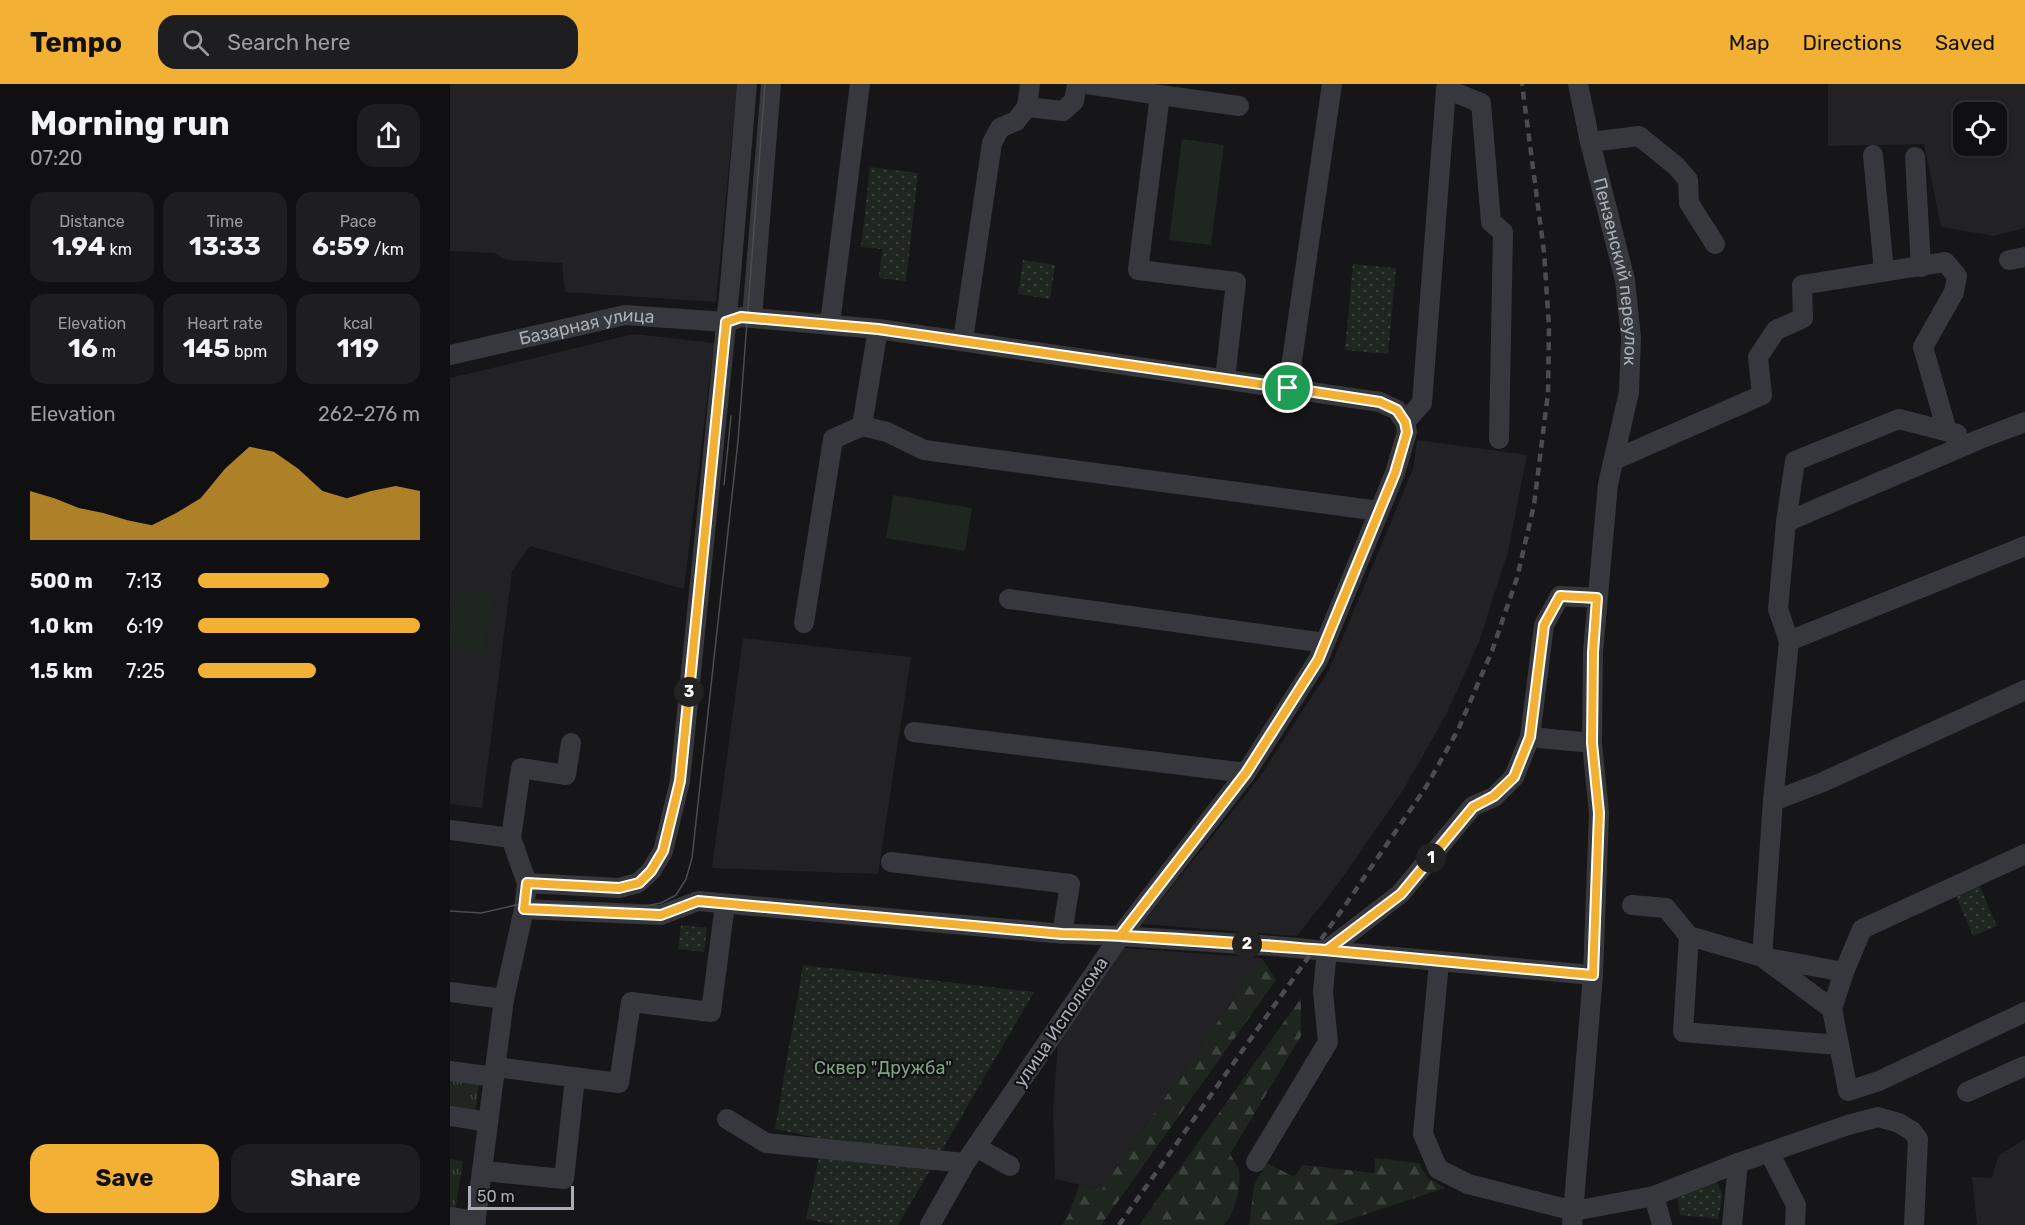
<!DOCTYPE html>
<html lang="en">
<head>
<meta charset="utf-8">
<style>
	body { margin:0; font-family:Rubik,sans-serif; background:#1e1e20; color:#f1f3f6; height:100vh; display:flex; flex-direction:column; font-size:22px; white-space:nowrap }
	* { box-sizing:border-box; margin:0 }
	p { font-size:20px; color:#9c9d9f }
	.icon { flex:none; width:33px; height:33px; fill:none; stroke:currentColor; stroke-width:2; stroke-linecap:round; stroke-linejoin:round }
	.map { position:relative; flex:1; overflow:hidden }
	.side { display:flex; flex-direction:column; background:#101012; width:450px }
	.side>* { flex:none }
	.fabs { position:absolute; left:1503px; top:18px; display:grid; gap:12px }
	.fabs a { display:grid; place-items:center; width:54px; height:54px; border-radius:12px; background:#101012; box-shadow:0 3px 9px #0003,0 0 0 2px #303032; font-size:30px }
	.scale { position:absolute; left:18px; bottom:15px; width:106px; box-sizing:border-box; padding-left:6px; border:3px solid #a8adb8; border-top:0; font-size:16px; line-height:21px; white-space:nowrap; color:#a8adb8; -webkit-text-stroke:4px #111113; paint-order:stroke }
	.pin { position:absolute; display:grid; place-items:center; width:51px; height:51px; color:#fff; margin:-26px; border:3px solid #fff; border-radius:50%; box-shadow:0 2px 6px #0007 }
	.km { position:absolute; width:30px; height:30px; margin:-15px; border-radius:50%; background:#222; color:#fff; font-size:16px; line-height:30px; text-align:center }
	.round { display:grid; place-items:center; flex:none; width:63px; height:63px; border-radius:18px; background:#1e1e20 }
	.summary { display:flex; align-items:center; justify-content:space-between; height:102px; padding:0 30px }
	h1 { font-size:33px; font-weight:700; line-height:45px }
	.metrics { display:grid; grid-template-columns:repeat(3,1fr); gap:9px; height:102px; padding:6px 30px }
	.metrics div { display:grid; align-content:center; border-radius:15px; background:#1e1e20; text-align:center }
	.metrics b { font-size:26px; font-weight:700 }
	.metrics small { font-size:16px; font-weight:400 }
	.metrics p { font-size:16px }
	.chart { height:168px; padding:12px 30px }
	.chart p { display:flex; justify-content:space-between }
	.chart svg { width:100%; height:108px; margin-top:6px; fill:#f2b134; opacity:.7 }
	.action { display:flex; gap:12px; margin-top:auto; padding:12px 30px }
	.action a { flex:1; height:69px; border-radius:18px; background:#f2b134; color:#111; font-size:24px; font-weight:700; line-height:69px; text-align:center }
	.action a+a { background:#1e1e20; color:#f1f3f6 }
	ul { padding:0 30px; list-style:none; font-size:20px }
	li { display:grid; grid-template-columns:96px 72px 1fr; align-items:center; height:45px }
	li i { height:15px; border-radius:8px; background:#f2b134 }
	header { display:flex; align-items:center; gap:36px; box-sizing:border-box; height:84px; padding:0 30px; background:#f2b134; color:#111 }
	header strong { font-size:28px }
	nav { display:flex; gap:33px; margin-inline-start:auto; font-size:21px }
	.search { width:420px; height:54px; background:#1e1e20; display:flex; align-items:center; gap:15px; box-sizing:border-box; padding:0 21px; border-radius:18px; color:#9c9d9f; font-size:22px }
	main { display:flex; flex:1; min-height:0 }
	.map>svg:first-child { display:block }
</style>
</head>
<body>
<header>
<strong>Tempo</strong>
<div class="search"><svg class="icon" aria-label="search" viewBox="0 0 24 24"><circle cx="10" cy="10" r="6"/><path d="M15 15l6 6"/></svg>Search here</div>
<nav><a>Map</a><a>Directions</a><a>Saved</a></nav>
</header>
<main>
<section class="side">
<div class="summary"><div><h1>Morning run</h1><p>07:20</p></div><a class="round"><svg class="icon" aria-label="share" viewBox="0 0 24 24"><path d="M12 15V3M7 8l5-5 5 5M5 13v7h14v-7"/></svg></a></div>
<div class="metrics">
<div><p>Distance</p><b>1.94<small> km</small></b></div>
<div><p>Time</p><b>13:33</b></div>
<div><p>Pace</p><b>6:59<small> /km</small></b></div>
</div>
<div class="metrics">
<div><p>Elevation</p><b>16<small> m</small></b></div>
<div><p>Heart rate</p><b>145<small> bpm</small></b></div>
<div><p>kcal</p><b>119</b></div>
</div>
<div class="chart"><p><span>Elevation</span>262–276 m</p>
<svg viewBox="0 0 160 44" preserveAspectRatio="none"><path d="M0 44V24L10 27L20 31L30 33L40 36L50 38L60 33L70 27L80 15L90 6L100 8L110 15L120 24L130 27L140 24L150 22L160 24V44z"/></svg>
</div>
<ul>
<li><b>500 m</b>7:13<i style="width:59%"></i></li>
<li><b>1.0 km</b>6:19<i style="width:100%"></i></li>
<li><b>1.5 km</b>7:25<i style="width:53%"></i></li>
</ul>
<div class="action"><a>Save</a><a>Share</a></div>
</section>
<div class="map">
<svg width="1575" height="1141" viewBox="0 0 1575 1141">
	<defs>
		<pattern id="grass-tufts" width="24" height="20" patternUnits="userSpaceOnUse" patternTransform="scale(1.5)"><rect width="24" height="20" fill="#1e261f"/><path d="M3 7l-1-3M5 7V3M7 7l1-3M15 17l-1-3M17 17v-4M19 17l1-3" fill="none" stroke="#3c433d"/></pattern>
		<pattern id="forest-firs" width="22" height="20" patternUnits="userSpaceOnUse" patternTransform="scale(1.5)"><rect width="22" height="20" fill="#1e261f"/><path d="M5 1l3.5 6h-7zM16 11l3.5 6h-7z" fill="#3c433d"/></pattern>
		<pattern id="park-dots" width="8" height="8" patternUnits="userSpaceOnUse" patternTransform="scale(1.5)"><rect width="8" height="8" fill="#1e261f"/><path d="M2 2h.1M6 6h.1" fill="none" stroke="#3c433d" stroke-width="1.8" stroke-linecap="round"/></pattern>
	</defs>
	<rect width="100%" height="100%" fill="#161618"/>
	<path fill="#222225" fill-rule="evenodd" d="M0,0H287L266,218L115,208L112,179L57,176L44,169L0,167Z
		M1378,0H1575V144L1544,152L1491,143L1474,60L1378,62ZM1514,28H1546V62H1514Z
		M184,250L264,259L234,505L80,462L62,487L32,724L0,720V294Z
		M967,356L1077,371L1058,468L1028,560L995,633L954,705L890,797L847,852L692,840L809,694L879,586L963,385Z
		M293,554L461,573L428,790L262,784Z
		M674,864L812,874L651,1106L605,1095L603,1025L608,960Z
		M1575,1055V1141H1527L1522,1093L1542,1094L1548,1072Z"/>
	<path fill="url(#grass-tufts)" d="M0,992L30,996L25,1030L0,1026Z
		M0,1075L13,1077L5,1127L0,1126Z"/>
	<path fill="url(#forest-firs)" d="M812,874L826,896L651,1141H612L618,1132L629,1101L651,1106Z
		M851,914V952L780,1070C783,1076 788,1082 789,1088C792,1104 784,1129 774,1141H689Z
		M925,1074L969,1079L977,1093L995,1104L883,1141H799L804,1101L817,1079L844,1093L853,1081L924,1089Z"/>
	<path fill="url(#park-dots)" d="M420,83L468,89L456,197L429,194L432,165L411,163Z
		M573,176L605,181L600,215L568,210Z
		M903,180L946,184L938,270L895,266Z
		M1529,800L1547,842L1523,852L1505,810Z
		M231,841L257,844L254,868L228,865Z
		M353,881L584,908L448,1141H386L356,1135L373,1055L325,1045Z
		M1266,1097L1273,1111L1268,1135L1230,1131L1227,1110Z"/>
	<path fill="#1e261f" d="M732,55L774,61L761,161L719,156Z
		M443,411L522,424L515,467L436,454Z
		M8,504L43,510L33,568L0,562V548Z"/>
	<g fill="none" stroke-linecap="round" stroke-linejoin="round">
		<g stroke="#37383d" stroke-width="20">
			<path d="M637,0L710,11"/>
			<path id="s1" d="M1128,0L1140,58L1175,196L1181,254L1179,308L1158,400L1143,568L1142,659L1149,729L1143,891"/>
			<path d="M996,5L1031,19L1041,138L1053,148L1049,355"/>
			<path d="M577,23L613,27L624,17L627,0"/>
			<path d="M1140,58L1189,52L1226,82L1238,96L1239,119L1265,160"/>
			<path d="M1423,71L1434,187"/>
			<path d="M1465,73L1471,183"/>
			<path d="M1559,176L1575,173"/>
			<path d="M302,234L321,0"/>
			<path d="M380,240L410,0"/>
			<path d="M428,245L412,342L437,348L474,366L929,427"/>
			<path d="M513,256L542,59L550,44L566,37L577,23L580,0"/>
			<path id="s2" d="M0,271L175,231L276,238L291,233L428,245L930,318L947,326L955,338L957,348L945,389L868,576L796,689L670,852L515,1079L480,1141"/>
			<path d="M775,295L786,198L688,186L710,11L789,22"/>
			<path d="M838,304L882,0"/>
			<path d="M955,338L972,319L996,5L998,0"/>
			<path d="M1164,376L1312,311L1308,273L1326,246L1353,234L1352,201L1495,178L1507,192L1504,208L1473,263L1497,347"/>
			<path d="M1336,438L1345,377L1449,335L1507,350"/>
			<path d="M559,515L875,559"/>
			<path d="M354,539L383,355L412,342"/>
			<path d="M1339,557L1575,462"/>
			<path d="M464,648L796,689"/>
			<path d="M1080,653L1142,659"/>
			<path d="M1323,717L1373,698L1575,606"/>
			<path d="M0,746L61,754L77,799"/>
			<path d="M61,754L71,684L116,691L121,659"/>
			<path d="M1575,770L1412,845L1394,888L1382,925L1398,1007L1429,997L1575,928"/>
			<path d="M441,778L620,800L612,850"/>
			<path d="M1182,821L1216,824L1239,852L1312,873L1394,888"/>
			<path d="M74,825L211,831L248,817L603,849L670,852L824,862L1143,891L1122,1141"/>
			<path d="M1239,852L1233,948L1389,961"/>
			<path d="M989,878L973,1050L988,1085L1018,1100L1124,1127L1204,1112L1288,1079L1398,1041L1428,1033L1449,1039L1462,1047L1468,1055L1464,1141"/>
			<path d="M0,908L54,915"/>
			<path d="M1382,925L1312,873L1323,717L1339,557L1328,525L1336,438L1530,355L1575,338"/>
			<path d="M46,983L169,999L181,918L261,928L275,820"/>
			<path d="M0,987L44,993"/>
			<path d="M1517,1008L1575,982"/>
			<path d="M0,1032L38,1038"/>
			<path d="M277,1035L316,1059L515,1079"/>
			<path d="M526,1063L560,1082"/>
			<path d="M1319,1068L1346,1121L1345,1141"/>
			<path d="M806,1078L878,958L873,908L877,866L950,810L1023,722L1044,713L1064,693L1080,653L1094,541L1110,512L1147,514"/>
			<path d="M33,1087L114,1095L125,994"/>
			<path d="M1204,1112L1212,1141"/>
			<path d="M0,1133L26,1137"/>
			<path d="M25,1141L54,915L74,825L77,799L169,804L188,799L201,787L213,767L230,697L280,201L297,0"/>
			<path d="M1282,1141L1288,1079"/>
		</g>
		<path stroke="#4a4c52" stroke-width="1.5" d="M274,401L281,332
			M0,827L31,829L75,819L191,823L211,819L226,811L236,795L242,774L288,357L315,0"/>
		<path stroke="#4a4c52" stroke-width="4.5" stroke-dasharray="8 6" stroke-linecap="butt" d="M669,1141L896,820L976,703L1008,646L1042,567L1067,494L1084,421L1098,309L1099,243L1094,168L1072,0"/>
	</g>
	<g fill="none" stroke-linecap="round" stroke-linejoin="round">
		<g stroke="#fff" stroke-width="12">
			<path id="route" d="M838,304L930,318L947,326L955,338L957,348L945,389L868,576L796,689L670,852L877,866L951,810L1023,723L1044,712L1064,693L1080,653L1094,541L1110,512L1147,514L1143,568L1142,659L1149,729L1143,891C966,876 790,854 612,850L248,817L211,831L74,825L77,799L169,804L189,799L201,787L213,767L230,697L276,238L291,233L428,245L838,304"/>
		</g>
		<use href="#route" stroke="#f2b134" stroke-width="8"/>
	</g>
	<g text-anchor="middle" stroke-width="4.5" stroke-linejoin="round" paint-order="stroke">
		<g font-size="18" fill="#a8adb8" stroke="#111113">
			<text dy="6" stroke="none"><textPath href="#s1" startOffset="192">Пензенский переулок</textPath></text>
			<text dy="6" stroke="none"><textPath href="#s2" startOffset="140">Базарная улица</textPath></text>
			<text transform="translate(611 938) rotate(-56)" y="6">улица Исполкома</text>
		</g>
		<g font-size="18" fill="#7fa381" stroke="#111113">
			<text x="433" y="990">Сквер "Дружба"</text>
		</g>
	</g>
</svg>
<div class="fabs">
<a><svg class="icon" aria-label="locate" viewBox="0 0 24 24"><circle cx="12" cy="12" r="6"/><path d="M12 2v4M12 18v4M2 12h4M18 12h4"/></svg></a>
</div>
<div class="scale">50 m</div>
<div class="pin" style="left:838px;top:304px;background:#1e9e55"><svg class="icon" aria-label="arrive" viewBox="0 0 24 24"><path d="M6 21V4h12l-3 4 3 4H6"/></svg></div>
<b class="km" style="left:981px;top:774px">1</b>
<b class="km" style="left:797px;top:860px">2</b>
<b class="km" style="left:239px;top:608px">3</b>
</div>
</main>
</body>
</html>
